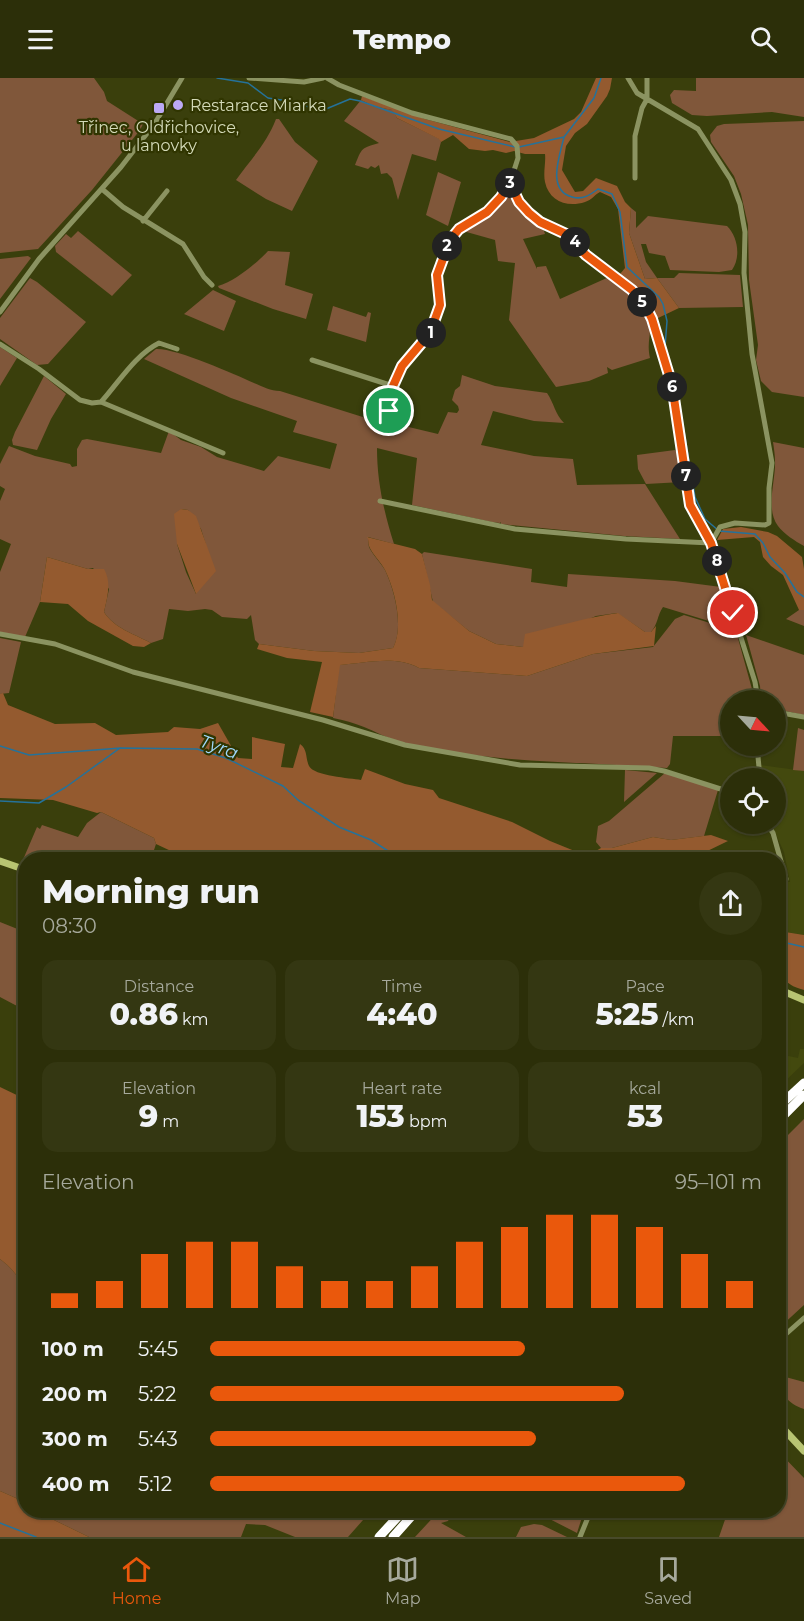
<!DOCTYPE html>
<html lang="en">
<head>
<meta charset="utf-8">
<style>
	body { margin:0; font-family:Montserrat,sans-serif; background:#343712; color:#f1f3f6; height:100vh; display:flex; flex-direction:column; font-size:22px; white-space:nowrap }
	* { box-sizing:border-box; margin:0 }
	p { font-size:20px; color:#a6a99c }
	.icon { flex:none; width:33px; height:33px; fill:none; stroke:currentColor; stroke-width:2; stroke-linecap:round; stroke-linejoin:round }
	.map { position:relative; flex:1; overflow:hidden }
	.sheet { position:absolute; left:18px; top:774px; width:768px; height:666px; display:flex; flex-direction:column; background:#2c2f09; border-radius:24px; box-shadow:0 2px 4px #0004,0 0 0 2px #484a2a }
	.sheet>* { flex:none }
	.needle { width:39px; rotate:116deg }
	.controls { position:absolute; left:720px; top:612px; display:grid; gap:12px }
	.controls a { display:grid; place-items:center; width:66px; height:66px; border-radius:50%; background:#2c2f09; box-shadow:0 2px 4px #0004,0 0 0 2px #484a2a; font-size:30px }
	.pin { position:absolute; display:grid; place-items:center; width:51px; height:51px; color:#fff; margin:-26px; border:3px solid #fff; border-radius:50%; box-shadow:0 2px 6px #0007 }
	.km { position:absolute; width:30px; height:30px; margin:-15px; border-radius:50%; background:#222; color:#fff; font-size:16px; line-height:30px; text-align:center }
	.round { display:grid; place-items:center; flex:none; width:63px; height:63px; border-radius:32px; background:#343712 }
	.summary { display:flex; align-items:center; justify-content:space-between; height:102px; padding:0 24px }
	h1 { font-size:33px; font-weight:800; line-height:45px }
	.figures { display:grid; grid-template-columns:repeat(3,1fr); gap:9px; height:102px; padding:6px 24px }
	.figures div { display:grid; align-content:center; border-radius:15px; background:#343712; text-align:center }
	.figures b { font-size:30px; font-weight:800 }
	.figures small { font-size:16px; font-weight:400 }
	.figures p { font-size:16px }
	.chart { height:168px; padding:12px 24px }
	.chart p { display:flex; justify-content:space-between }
	.chart svg { width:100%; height:108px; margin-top:6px; stroke:#ea580c; stroke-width:6 }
	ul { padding:0 24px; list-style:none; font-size:20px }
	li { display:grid; grid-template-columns:96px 72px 1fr; align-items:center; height:45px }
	li i { height:15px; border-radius:8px; background:#ea580c }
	header { display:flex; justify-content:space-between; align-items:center; height:78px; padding:0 24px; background:#2c2f09; font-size:27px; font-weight:800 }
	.menu { display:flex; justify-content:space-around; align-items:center; height:84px; border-top:2px solid #484a2a; background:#2c2f09; font-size:16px; color:#a6a99c }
	.menu a { display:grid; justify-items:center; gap:3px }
	.menu .on { color:#ea580c }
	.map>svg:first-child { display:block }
</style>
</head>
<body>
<header><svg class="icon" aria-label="menu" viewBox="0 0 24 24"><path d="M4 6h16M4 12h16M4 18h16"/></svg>Tempo<svg class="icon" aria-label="search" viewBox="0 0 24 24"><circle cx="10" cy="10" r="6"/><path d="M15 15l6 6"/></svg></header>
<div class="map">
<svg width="804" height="1459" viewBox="0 0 804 1459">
	<rect width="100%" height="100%" fill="#3a3f0c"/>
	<path fill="#43490e" d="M761,687L804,693V857L779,853V804H790L784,774L771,746H776V700H761Z
		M663,772L697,778L706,781L634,782L645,774Z
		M800,971H804V985L779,1009V976L798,980Z"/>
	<path fill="#80573a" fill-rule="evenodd" d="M0,0H94L104,14L107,23L143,46L140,52L92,112L38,171L0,175Z
		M696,0H804V39L772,34L707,38L692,37L672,25L670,17L674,12L696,13Z
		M361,22L373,28L393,32L397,40L440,61L441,64L436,83L412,76L398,122L392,100L387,95L381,96L379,87L375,90L371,88L368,91L355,87C362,70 361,70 379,65L344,43Z
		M276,41H279L295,64L318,83L292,133L266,121L236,102C251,81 267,65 276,41Z
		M804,43V319L772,314L761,303L756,282L758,267L749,202L748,147L741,116L734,98L711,64L710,57L717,48L724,46Z
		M438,94L461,104L448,148L426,137Z
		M505,118L511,121L533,144L543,150L545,156L523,161L537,191V189L546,188L560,221L609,199C621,204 630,214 639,225L637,227L638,233L643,234V230C657,252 645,258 650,280L612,292L607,289L608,295L589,303L556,309L509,242L515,185L498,183L495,162L463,153L486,138L489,139Z
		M631,130L636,134V150L648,138L727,148C738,159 741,179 732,192L719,194L670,192L665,178L649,175L646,166H641L646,184L657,200H674L679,195L740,197L743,229L679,230L657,200L645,201L629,155Z
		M78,153L132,197L112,218L56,174L55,168L66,156L71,160Z
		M268,173L290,174L285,207L313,216L306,241L273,231L219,210L218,208C234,204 257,185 268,173Z
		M28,178L31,180L0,221V181Z
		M30,200L37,204L86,244L48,286L37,287L0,261V240Z
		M213,212L236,223L224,253L184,236Z
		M333,228L366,239L368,234L371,235L366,264L327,252Z
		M0,269L17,280L0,308Z
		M156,271C176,270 234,296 254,305C264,309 270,313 280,313L385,346H396L438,356L448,334L457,335L459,332L458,328L452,322L455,312L460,308L462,297L495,308L547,315C554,325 555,336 564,345L534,343L493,333L481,367L534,378L573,381L577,407L645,406L680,461L624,458L501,446V444L500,445L492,444L412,427L417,380L377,370C377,404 384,434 394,466L368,459C369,462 368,466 369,469C372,476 381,485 385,492C395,513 404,550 393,570L359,575L314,573L259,566L255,562L251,537L247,541L222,539L212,532L205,531L188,533L169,531L163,561L151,565C134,556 114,550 104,534L109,511L93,490L88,491L47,479L40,524L25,559L0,554V494L11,466L0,461V423L5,411L0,408V386L9,368L35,378L70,386L72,389L77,388V371L82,362L87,361L161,375L169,353L181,362L201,369L217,379L264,393L278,378L330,391L337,366L293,354L297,343L231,320L144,281ZM181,431L188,432L201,451L206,467L196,516L186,494L177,466Z
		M44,298L66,316L51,341L37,372L13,367L12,362L15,354Z
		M773,364L804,370V468C795,463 784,456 778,448C765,431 776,402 775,383C775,377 774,371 773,364Z
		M675,372L680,380L682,404L646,406L638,391L637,377Z
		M424,474L532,491L531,504L567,509L568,496L675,503L721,509L735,551L663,529C657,538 658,546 651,554H645L617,535L596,538L523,569L496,566L469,553L433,524L422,476Z
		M799,532H804V548L786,541Z
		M684,537L736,553L755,622H730V658H673L670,686L667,690C579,683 484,686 398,663C386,660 375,653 364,649C354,645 344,642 333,640L339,587C365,585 396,577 419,590L527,598L593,576L653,569L675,541Z
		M746,557L804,577V637L776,631V622H761L760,608Z
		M0,560L21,564L9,615L0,616Z
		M798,650L804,652V693L793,692Z
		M625,692L657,695L624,724Z
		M665,695L718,712L704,758L671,762L653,759L612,770H601L596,764L598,748L609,743Z
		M101,734L154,760L156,766L151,781L26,782L25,786L22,784L37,749L40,751L42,747L78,759L87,745Z
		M273,777L301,778L322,781L260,782Z
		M0,844L25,854V907L17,928L0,919Z
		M804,1041V1227L779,1250V1066Z
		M0,1181C12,1190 19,1199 25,1213V1424L0,1413Z
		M778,1297L804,1304V1331C788,1326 778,1314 778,1297Z
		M779,1374L804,1400V1459H719L728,1433L778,1432Z
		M440,1432L453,1433L448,1443L441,1445L466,1459H415Z
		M42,1433H371L348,1459H295L265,1447L246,1446L241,1459H89L54,1442Z
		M534,1433H584L577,1455Z
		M534,1446L542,1447L567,1459H516L521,1449Z"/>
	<path fill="#945a2f" d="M596,0H612L610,11L607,18L587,46L575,55L566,68L562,92L575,114L583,113L596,100L617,108L625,124L631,130L629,155L645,201L657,200L679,230L656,241L649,227L620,196L625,190L618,131L611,119L600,114C594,117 592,122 585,124C567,130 549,123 545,104C543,95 546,85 545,76H525L514,73L506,75L493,72L485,73L469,71L453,57L441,64L439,61L397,40L392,32L373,28L361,22L362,18L425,41L510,64L534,60L574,41L581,34Z
		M181,431L188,432L196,438L216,493L196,516L177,466L174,436Z
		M741,449L768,454L777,458L802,479L804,491V532H799L783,497L771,488L763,479L760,464L754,459L717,462L723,451Z
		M367,459L415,471L422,476L430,507L432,522L469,553L496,566L523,569L525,556C555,549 588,539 618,535L645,554H651L656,548L654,568L593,576L527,598L419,590C396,577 365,585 340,587L333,639L310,634L322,584L287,580L257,571L259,566L314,573L359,575L393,570C404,549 395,512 385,492C381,484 372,476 369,468C368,465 369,462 367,459Z
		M47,479L88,491H104C112,505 107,520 104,534C114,550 134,556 151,565L144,569L133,568L88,543L68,526L40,524Z
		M3,615L8,627L55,646L95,645L116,657L168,654L174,649L200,651L218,645L238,680L252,681V659L285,666L281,689L293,690L300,666C308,672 305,679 309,688C314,698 350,700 361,702L365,691L405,706L433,712L439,720L512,744L550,763L587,778L601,770H612L653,759L671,762L711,757L728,763L697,778L663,772L645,774L634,782H322L301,778L273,777L260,781H188L156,766L154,760L101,734L97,735L53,722L0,720V616Z
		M779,853L804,857V912C771,904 778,880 779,853Z
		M0,1009L25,1021V1213C19,1199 12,1190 0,1181Z
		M0,1413L25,1424L26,1432L42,1433L54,1442L89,1459H0Z"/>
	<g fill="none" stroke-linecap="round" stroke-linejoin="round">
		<path stroke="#25729a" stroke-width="1.5" d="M217,0L248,5L268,20L295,24L317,32L326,31L350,21L360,23L439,51L515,69
			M564,59L594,20L601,0
			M519,69L564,59C560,77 546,112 572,119C583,122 590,117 598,111L612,116L620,134L627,189L659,219L663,226L667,243L665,269L678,317L695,419L705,441L719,453L755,456L763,465L770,479L785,495L797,514L804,519
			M0,668L29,677L121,670L197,671L226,680L283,708L298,722L339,749L371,762L399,780L406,782
			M0,723L39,725L66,709L120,670
			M778,863L804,869
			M0,1445L36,1459"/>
		<path stroke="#8b9361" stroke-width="5" d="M249,0L304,4L323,0
			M327,0L339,7L412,35L511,61L517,68L518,80L510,105L487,134L459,151L449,162L437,197L440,227L431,255L402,288L393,308
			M628,0L637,15L698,51L731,102L740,126L745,154L744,195L752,276L772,385L769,410V445L765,447L735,445L720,449L711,465
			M635,100V58L642,30L647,21V0
			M510,105L519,124L529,135L540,144L566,156L586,177L631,212L645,227L652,241L672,307L690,427L711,465L755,604L758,622
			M102,111L123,129L183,166L204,199L212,207
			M143,143L167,113
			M0,234L39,181L121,89L155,45L182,0
			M0,266L39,291L80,322L92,325L101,324C119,304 135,277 159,265L177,271
			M312,282L393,308L389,332
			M101,324L223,375
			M380,423L515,451L626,461L711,465
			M0,556L55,566L133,594L323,642L405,667L520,687L649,690L664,693L730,714
			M776,634L804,639
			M757,668L760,700
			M767,746L773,755L786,801L778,832
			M778,1263L804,1240
			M580,1459L591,1432"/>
		<path stroke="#b8c472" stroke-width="7" d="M0,783L26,792
			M778,911L804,922
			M778,1345L804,1373"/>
		<path stroke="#fff" stroke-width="9" d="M778,1029L804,1005
			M778,1043L804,1017
			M379,1459L404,1432
			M393,1459L417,1432"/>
	</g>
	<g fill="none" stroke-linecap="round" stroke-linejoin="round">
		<g stroke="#fff" stroke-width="12">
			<path id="route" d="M389,333L393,308L402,288L430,255L440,227L437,197L450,162L459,151L487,134L501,119L510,105L519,124L529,135L540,144L566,156L586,177L632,212L645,227L652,241L672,307L690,427L711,465L733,535"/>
		</g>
		<use href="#route" stroke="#ea580c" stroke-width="8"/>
	</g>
	<g fill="#bca9f5" stroke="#303500" stroke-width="2">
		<circle cx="178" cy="27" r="6"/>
		<rect x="153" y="24" width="12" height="12" rx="3"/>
	</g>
	<g text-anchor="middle" stroke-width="4.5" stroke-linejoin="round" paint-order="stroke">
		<g font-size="16" fill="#d4dab9" stroke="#303500" text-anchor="start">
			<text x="190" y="33">Restarace Miarka</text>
			<text x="159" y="55" text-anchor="middle">Třinec, Oldřichovice,<tspan x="159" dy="18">u lanovky</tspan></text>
		</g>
		<g font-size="18" font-style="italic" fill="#a0d9fc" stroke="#303500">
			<text transform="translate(219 669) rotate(20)" y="6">Tyra</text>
		</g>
	</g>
</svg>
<div class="controls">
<a><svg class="needle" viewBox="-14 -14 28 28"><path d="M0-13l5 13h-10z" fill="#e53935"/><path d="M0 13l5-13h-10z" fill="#a6a99c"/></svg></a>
<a><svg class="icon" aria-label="locate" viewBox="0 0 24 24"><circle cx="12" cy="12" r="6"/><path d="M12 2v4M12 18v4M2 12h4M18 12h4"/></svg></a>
</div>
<div class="pin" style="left:389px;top:333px;background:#1e9e55"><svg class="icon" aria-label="arrive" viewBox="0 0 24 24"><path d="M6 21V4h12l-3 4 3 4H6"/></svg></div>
<div class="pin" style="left:733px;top:535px;background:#d93025"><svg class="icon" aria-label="check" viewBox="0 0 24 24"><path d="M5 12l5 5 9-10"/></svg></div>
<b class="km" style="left:431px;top:255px">1</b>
<b class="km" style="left:447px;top:168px">2</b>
<b class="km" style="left:510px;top:105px">3</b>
<b class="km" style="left:575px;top:164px">4</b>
<b class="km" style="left:642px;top:224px">5</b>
<b class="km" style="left:672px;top:309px">6</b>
<b class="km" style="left:686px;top:398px">7</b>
<b class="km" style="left:717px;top:483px">8</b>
<section class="sheet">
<div class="summary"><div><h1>Morning run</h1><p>08:30</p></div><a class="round"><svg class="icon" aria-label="share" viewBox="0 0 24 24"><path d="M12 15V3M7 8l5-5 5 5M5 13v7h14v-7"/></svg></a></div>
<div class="figures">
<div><p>Distance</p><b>0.86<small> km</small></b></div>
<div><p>Time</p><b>4:40</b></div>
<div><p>Pace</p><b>5:25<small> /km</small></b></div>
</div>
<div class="figures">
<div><p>Elevation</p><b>9<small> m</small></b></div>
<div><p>Heart rate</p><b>153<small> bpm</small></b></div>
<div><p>kcal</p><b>53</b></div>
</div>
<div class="chart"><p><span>Elevation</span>95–101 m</p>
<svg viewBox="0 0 160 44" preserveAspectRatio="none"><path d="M5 44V38M15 44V33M25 44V22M35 44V17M45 44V17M55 44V27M65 44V33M75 44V33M85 44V27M95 44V17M105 44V11M115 44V6M125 44V6M135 44V11M145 44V22M155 44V33"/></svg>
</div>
<ul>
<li><b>100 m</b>5:45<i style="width:57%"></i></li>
<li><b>200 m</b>5:22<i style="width:75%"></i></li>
<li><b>300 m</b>5:43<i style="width:59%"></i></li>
<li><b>400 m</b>5:12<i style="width:86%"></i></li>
</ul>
</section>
</div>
<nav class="menu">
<a class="on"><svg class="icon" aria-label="home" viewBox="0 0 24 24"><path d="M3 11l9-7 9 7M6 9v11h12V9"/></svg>Home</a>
<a><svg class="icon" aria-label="map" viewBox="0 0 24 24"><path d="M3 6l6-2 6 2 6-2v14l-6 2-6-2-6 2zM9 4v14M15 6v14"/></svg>Map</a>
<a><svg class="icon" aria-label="saved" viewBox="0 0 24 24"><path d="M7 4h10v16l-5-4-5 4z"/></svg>Saved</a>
</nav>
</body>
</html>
